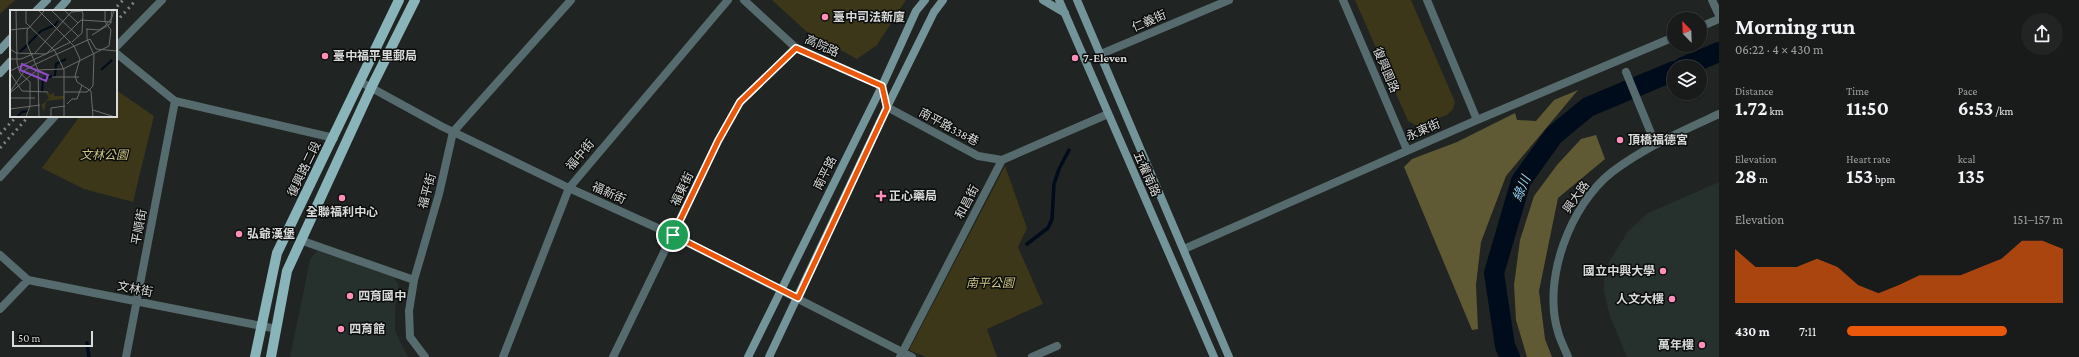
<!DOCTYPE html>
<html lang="en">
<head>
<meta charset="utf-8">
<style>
	body { margin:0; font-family:"Crimson Pro","Noto Sans TC",serif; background:#212423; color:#f1f3f6; height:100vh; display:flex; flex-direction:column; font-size:15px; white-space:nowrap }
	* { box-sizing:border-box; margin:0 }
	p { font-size:13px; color:#9fa1a2 }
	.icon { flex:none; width:22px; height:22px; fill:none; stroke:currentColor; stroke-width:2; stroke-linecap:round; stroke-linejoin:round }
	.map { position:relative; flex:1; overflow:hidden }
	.panel { display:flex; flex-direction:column; background:#181b1a; width:360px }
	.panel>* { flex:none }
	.needle { width:26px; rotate:337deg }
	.tools { position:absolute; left:1667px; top:12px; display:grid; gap:8px }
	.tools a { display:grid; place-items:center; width:40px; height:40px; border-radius:50%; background:#181b1a; box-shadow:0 1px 3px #0004,0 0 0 1px #363939; font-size:20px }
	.scale { position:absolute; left:12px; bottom:10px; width:81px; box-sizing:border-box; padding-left:4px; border:2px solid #d9dbda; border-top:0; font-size:11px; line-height:14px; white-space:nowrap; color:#d9dbda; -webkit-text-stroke:3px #0b0d0c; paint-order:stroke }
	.pin { position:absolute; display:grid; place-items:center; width:34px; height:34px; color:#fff; margin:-17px; border:2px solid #fff; border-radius:50%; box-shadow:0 1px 4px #0007 }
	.round { display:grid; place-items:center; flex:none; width:42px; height:42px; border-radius:21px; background:#212423 }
	.head { display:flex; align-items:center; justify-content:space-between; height:68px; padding:0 16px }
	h1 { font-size:22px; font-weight:700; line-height:30px }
	.stats { display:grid; grid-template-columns:repeat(3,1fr); gap:6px; height:68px; padding:4px 16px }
	.stats div { display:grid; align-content:center }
	.stats b { font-size:20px; font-weight:700 }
	.stats small { font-size:11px; font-weight:400 }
	.stats p { font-size:11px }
	.chart { height:112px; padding:8px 16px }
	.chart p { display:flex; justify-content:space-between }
	.chart svg { width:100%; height:72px; margin-top:4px; fill:#ea580c; opacity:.7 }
	ul { padding:0 16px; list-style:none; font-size:13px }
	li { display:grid; grid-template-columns:64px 48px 1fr; align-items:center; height:30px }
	li i { height:10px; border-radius:5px; background:#ea580c }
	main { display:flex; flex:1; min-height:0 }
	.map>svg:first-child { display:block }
</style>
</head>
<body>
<main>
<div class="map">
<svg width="1719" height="357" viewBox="0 0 1719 357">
	<rect width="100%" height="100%" fill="#202422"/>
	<path fill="#26302d" d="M1719,182V357H1627L1610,316L1604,292V279L1609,262L1628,231L1648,213Z
		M317,250L393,276L399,285L395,307V331L408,357H290L310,260Z"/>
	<path fill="#3c3718" d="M0,0H15L0,14Z
		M772,0H906L877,45L857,59L806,31Z
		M1355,0H1411L1455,102L1453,109L1447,115L1422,125L1417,126L1408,121Z
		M116,90L154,116L133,202L84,189L42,168L80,116H116Z
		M1005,166L1027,228L1018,247L1043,304L987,329L997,357H926L909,350Z"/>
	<path fill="#605a34" d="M1578,90L1506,176L1481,242L1476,285L1478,329L1472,330L1404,167L1412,159L1457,142L1515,113L1517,120L1536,121L1554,100Z
		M1596,135L1605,159L1558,198L1539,291L1545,339L1552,357H1527L1516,320L1514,285L1520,240L1534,196L1557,165L1581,139Z"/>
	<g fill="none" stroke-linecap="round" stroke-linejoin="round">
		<path stroke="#000c1b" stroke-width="3.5" d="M1027,244L1048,228L1052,219L1054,184L1059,169L1069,150
			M87,343L89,357"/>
		<path stroke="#000c1b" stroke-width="20" d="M1683,67L1719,52
			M1510,357L1505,346L1494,273L1521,181L1554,135L1588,107L1674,71"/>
		<path stroke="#566b6e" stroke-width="8" d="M744,0L796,48L882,86L887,107L978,156L1002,160
			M1343,0L1407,150
			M1427,0L1477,120
			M1712,0L1719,15
			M1700,27L1719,19
			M116,47L162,0
			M116,53L175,101L334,138
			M1101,54L1229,0
			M1626,72L1655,143
			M359,81L441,126L569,188L673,235L912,357
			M0,177L55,116
			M300,240L414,280
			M1184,249L1477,120L1674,37
			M0,255L28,280
			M0,309L28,280L277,329
			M126,357L175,101
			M425,357L410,337L409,311L414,280L439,194L453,132L571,0
			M503,357L569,188L728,0
			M613,357L718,141L740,102L796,48
			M900,357L1002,160L1108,114
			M1032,357L1057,346
			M1568,357C1565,349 1560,340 1558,332C1542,280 1570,205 1612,172C1645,147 1682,131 1719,114"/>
		<path stroke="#739599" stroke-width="8" d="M1043,0L1065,13
			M1059,0L1214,357
			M1077,0L1229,357
			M36,11L47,0
			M57,11L67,0
			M0,50L11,38
			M0,73L11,61
			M748,357L882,86L916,11L925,0
			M769,357L887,107L934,12L943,0"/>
		<path stroke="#89b5ba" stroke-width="10" d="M255,357L277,253L399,0
			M271,357L287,271L372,86L415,0"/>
		<path stroke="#7f8281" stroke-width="3" stroke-dasharray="2 4" stroke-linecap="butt" d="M113,11L123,0
			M116,22L136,0
			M0,134L17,116
			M0,148L29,116"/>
	</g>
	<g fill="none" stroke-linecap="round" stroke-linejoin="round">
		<g stroke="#fff" stroke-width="8">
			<path id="route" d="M796,48L882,86L887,108L798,298L673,235L718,141L740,102Z"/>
		</g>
		<use href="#route" stroke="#ea580c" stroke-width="5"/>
	</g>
	<g fill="#ff8eba" stroke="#0b0d0c" stroke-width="1.5">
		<circle cx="825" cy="17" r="4"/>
		<circle cx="325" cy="56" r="4"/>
		<circle cx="1075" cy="58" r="4"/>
		<circle cx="1620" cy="140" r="4"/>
		<path d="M879 190h4v4h4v4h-4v4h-4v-4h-4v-4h4z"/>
		<circle cx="342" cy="198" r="4"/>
		<circle cx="239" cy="234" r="4"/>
		<circle cx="1663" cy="271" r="4"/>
		<circle cx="350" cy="296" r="4"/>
		<circle cx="1672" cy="299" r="4"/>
		<circle cx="341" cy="329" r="4"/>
		<circle cx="1702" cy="345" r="4"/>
	</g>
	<g text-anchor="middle" stroke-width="3" stroke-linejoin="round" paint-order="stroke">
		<g font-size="12" font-weight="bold" fill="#d9dbda" stroke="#0b0d0c" text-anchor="start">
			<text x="833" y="21">臺中司法新廈</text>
			<text x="333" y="60">臺中福平里郵局</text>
			<text x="1083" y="62">7-Eleven</text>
			<text x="1628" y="144">頂橋福德宮</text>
			<text x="889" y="200">正心藥局</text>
			<text x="342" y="216" text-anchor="middle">全聯福利中心</text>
			<text x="247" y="238">弘爺漢堡</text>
			<text x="1655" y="275" text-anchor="end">國立中興大學</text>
			<text x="358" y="300">四育國中</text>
			<text x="1664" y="303" text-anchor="end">人文大樓</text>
			<text x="349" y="333">四育館</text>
			<text x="1694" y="349" text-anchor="end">萬年樓</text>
		</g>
		<g font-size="12" fill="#d9dbda" stroke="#0b0d0c">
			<text transform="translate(1149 21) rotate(-23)" y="4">仁義街</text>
			<text transform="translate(822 46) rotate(24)" y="4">高院路</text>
			<text transform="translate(1386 70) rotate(67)" y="4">復興園路</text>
			<text transform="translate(949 127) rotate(28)" y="4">南平路338巷</text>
			<text transform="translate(1423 130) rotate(-23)" y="4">永東街</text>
			<text transform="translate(580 155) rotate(-50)" y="4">福中街</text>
			<text transform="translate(304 169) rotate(-64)" y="4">復興路二段</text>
			<text transform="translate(825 173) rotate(-63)" y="4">南平路</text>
			<text transform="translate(1147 174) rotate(66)" y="4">五權南路</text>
			<text transform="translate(682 189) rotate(-64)" y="4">福東街</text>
			<text transform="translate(427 191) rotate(-75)" y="4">福平街</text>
			<text transform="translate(609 193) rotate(24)" y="4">福新街</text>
			<text transform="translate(1576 197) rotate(-55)" y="4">興大路</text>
			<text transform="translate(967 202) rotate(-62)" y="4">和昌街</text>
			<text transform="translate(139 227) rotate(-79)" y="4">平順街</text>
			<text transform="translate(135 289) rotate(11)" y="4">文林街</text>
		</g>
		<g font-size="12" font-style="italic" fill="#cec382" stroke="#0b0d0c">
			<text x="104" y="159">文林公園</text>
			<text x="990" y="287">南平公園</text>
		</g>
		<g font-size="13" font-style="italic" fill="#93cff9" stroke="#0b0d0c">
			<text transform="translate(1521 188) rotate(-67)" y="5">綠川</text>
		</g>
	</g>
	<g transform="translate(10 10)">
		<rect width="107" height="107" fill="#202422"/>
		<path d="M39,82L40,85L44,82V86H54V89L36,91L34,102L31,95L39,88L36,83Z" fill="#3c3718"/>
		<path fill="none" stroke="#000c1b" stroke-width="2" d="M9,43L31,21L45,15L48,11M91,60L102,50M32,82L33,68L45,66L46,54L56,49M7,107L12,102L18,101"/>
		<path fill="none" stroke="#6a6d6c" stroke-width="1" d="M6,0L7,53L10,63L20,72M16,0V13L45,41L54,60V107M28,0L64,36M41,0L69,27M54,0L68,13L71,10L102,12M76,19L89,20L95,16L101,9L102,0M0,20L18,18M82,25L100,14L104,0M62,32L72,23L73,4L72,1L62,2M64,36L70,49L65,66L67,72M0,39L6,43L36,44L68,13M25,43L63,0M47,44L80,29L86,39L107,41M0,49H11L23,44M26,54L47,44M53,59L99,36L101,20L95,12V0M0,61L61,32M0,63L12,81L38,82M42,67H69M67,72L81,81L83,107M0,82L15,60L26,54M54,82H77L83,76L84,45L77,29V19M0,83L27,60L53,59M0,88H25M57,94L62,89H67L72,75M0,99L30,95M83,100L105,107M16,107L20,96V72M29,107L28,60L17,34V20L35,0M41,107V98L55,96"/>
		<path fill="#8e4fc4" fill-opacity="0.15" stroke="#8e4fc4" stroke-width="2" d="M12,54L38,65L36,71L10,60Z"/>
		<rect width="107" height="107" fill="none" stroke="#d9dbda" stroke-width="2"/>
	</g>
</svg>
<div class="tools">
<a><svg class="needle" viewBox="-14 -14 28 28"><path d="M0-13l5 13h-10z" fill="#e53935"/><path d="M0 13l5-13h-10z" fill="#9fa1a2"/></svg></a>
<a><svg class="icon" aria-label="layers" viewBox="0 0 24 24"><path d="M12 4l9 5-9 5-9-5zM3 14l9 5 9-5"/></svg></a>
</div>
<div class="scale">50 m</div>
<div class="pin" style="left:673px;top:235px;background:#1e9e55"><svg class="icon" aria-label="arrive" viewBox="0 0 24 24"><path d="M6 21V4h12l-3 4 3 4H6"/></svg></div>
</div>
<section class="panel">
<div class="head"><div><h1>Morning run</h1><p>06:22 · 4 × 430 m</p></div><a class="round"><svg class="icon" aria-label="share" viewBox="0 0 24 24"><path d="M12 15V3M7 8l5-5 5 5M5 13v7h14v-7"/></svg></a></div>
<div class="stats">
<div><p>Distance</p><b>1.72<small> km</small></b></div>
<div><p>Time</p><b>11:50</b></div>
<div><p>Pace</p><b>6:53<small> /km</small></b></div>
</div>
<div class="stats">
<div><p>Elevation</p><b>28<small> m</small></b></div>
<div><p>Heart rate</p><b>153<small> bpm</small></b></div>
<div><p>kcal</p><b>135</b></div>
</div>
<div class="chart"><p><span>Elevation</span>151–157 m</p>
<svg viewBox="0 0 160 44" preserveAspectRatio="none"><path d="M0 44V11L10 22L20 22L30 22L40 17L50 22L60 33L70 38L80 33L90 27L100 27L110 27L120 22L130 17L140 6L150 6L160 11V44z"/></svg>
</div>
<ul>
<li><b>430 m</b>7:11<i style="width:74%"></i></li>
</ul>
</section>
</main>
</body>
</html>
